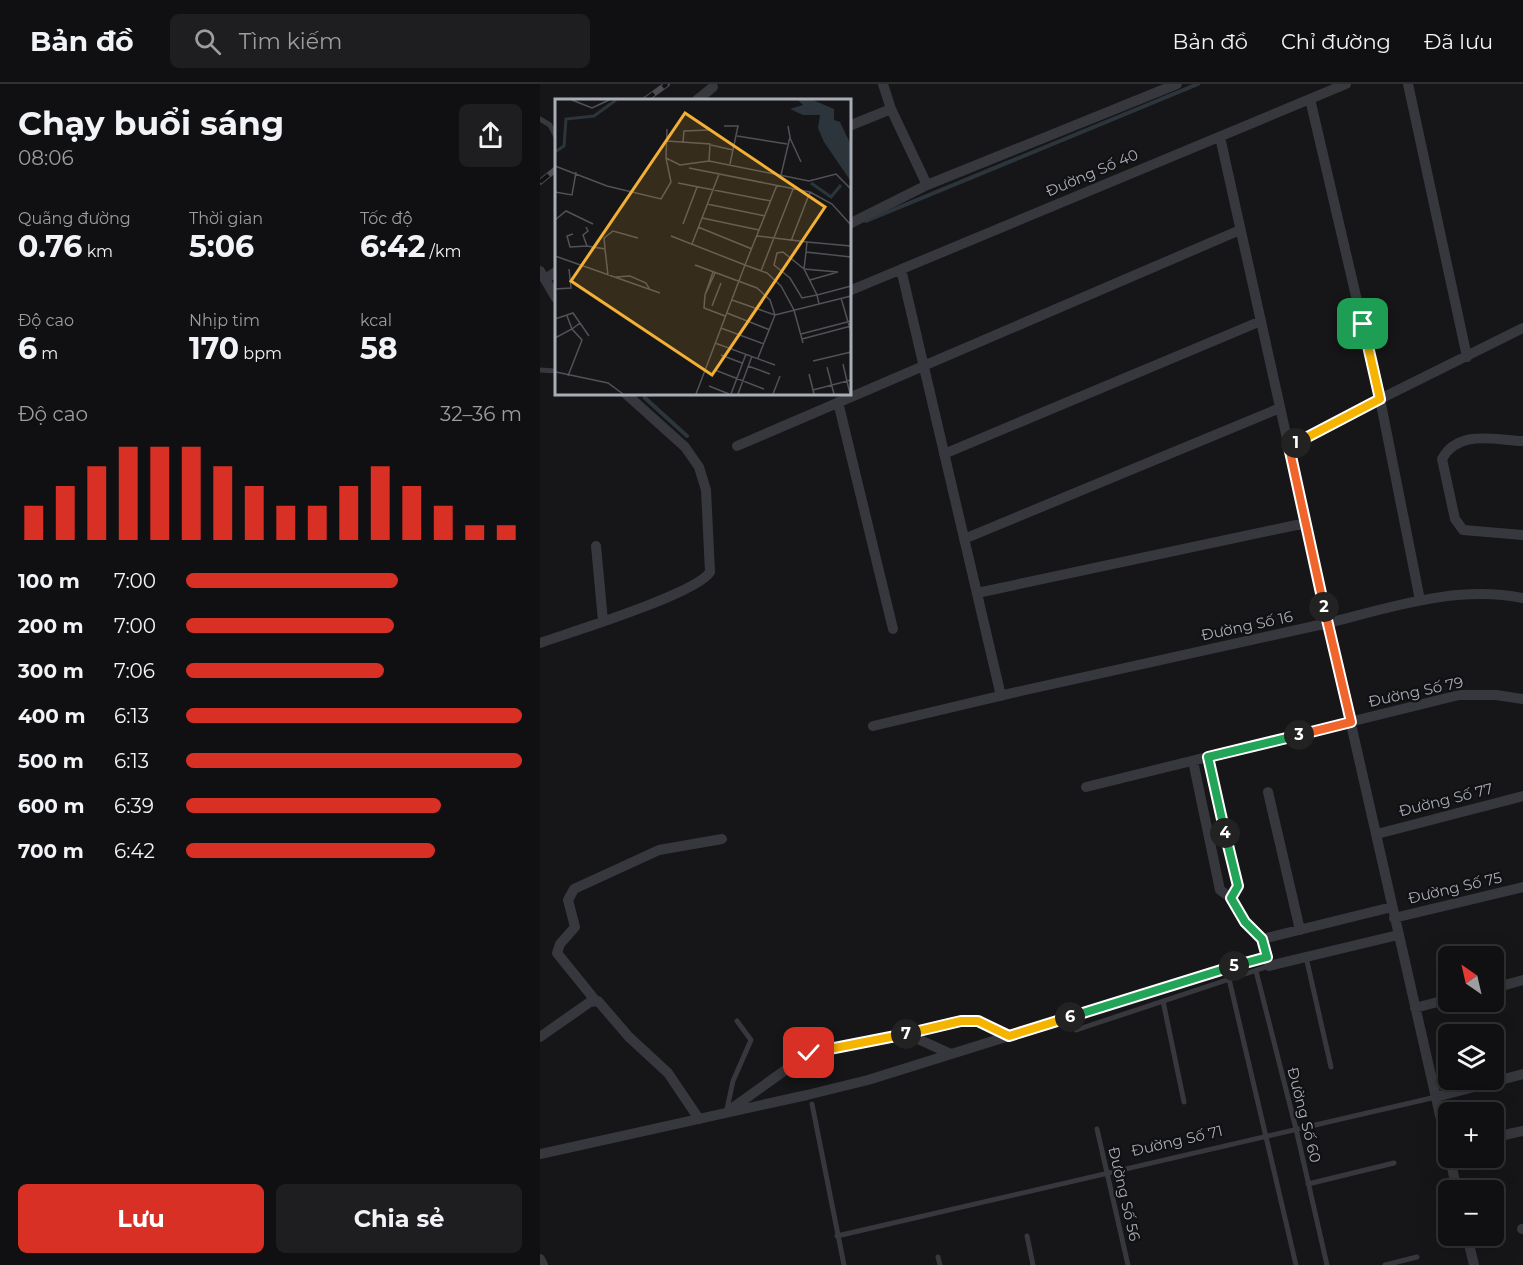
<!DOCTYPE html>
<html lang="vi">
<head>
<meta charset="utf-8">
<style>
	body { margin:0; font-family:Montserrat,sans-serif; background:#1e1e20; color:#f1f3f6; height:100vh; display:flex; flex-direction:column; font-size:22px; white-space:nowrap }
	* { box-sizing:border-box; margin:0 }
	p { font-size:20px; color:#9c9d9f }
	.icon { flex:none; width:33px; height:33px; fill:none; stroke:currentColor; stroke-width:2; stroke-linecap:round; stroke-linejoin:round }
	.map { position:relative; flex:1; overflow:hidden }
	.sheet { display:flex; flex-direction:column; background:#101012; width:540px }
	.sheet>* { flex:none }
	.needle { width:39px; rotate:326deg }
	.fabs { position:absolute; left:898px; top:862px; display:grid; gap:12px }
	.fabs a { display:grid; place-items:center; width:66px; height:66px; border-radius:9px; background:#101012; box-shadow:0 6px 24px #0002,0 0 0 2px #303032; font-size:30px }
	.pin { position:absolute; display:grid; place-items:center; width:51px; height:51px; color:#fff; margin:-26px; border-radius:12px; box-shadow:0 3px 9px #0006 }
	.km { position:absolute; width:30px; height:30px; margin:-15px; border-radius:50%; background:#222; color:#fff; font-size:16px; line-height:30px; text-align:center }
	.round { display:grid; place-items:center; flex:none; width:63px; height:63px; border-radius:9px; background:#1e1e20 }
	.head { display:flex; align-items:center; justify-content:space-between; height:102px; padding:0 18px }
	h1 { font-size:33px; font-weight:700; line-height:45px }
	.stats { display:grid; grid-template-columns:repeat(3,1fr); gap:9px; height:102px; padding:6px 18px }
	.stats div { display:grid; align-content:center }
	.stats b { font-size:30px; font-weight:700 }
	.stats small { font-size:16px; font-weight:400 }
	.stats p { font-size:16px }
	.chart { height:168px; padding:12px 18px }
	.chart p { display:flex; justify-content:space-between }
	.chart svg { width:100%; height:108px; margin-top:6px; stroke:#d93025; stroke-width:6 }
	.cta { display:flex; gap:12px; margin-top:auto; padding:12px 18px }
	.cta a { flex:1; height:69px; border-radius:9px; background:#d93025; color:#fff; font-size:24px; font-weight:700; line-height:69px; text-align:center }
	.cta a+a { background:#1e1e20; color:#f1f3f6 }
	ul { padding:0 18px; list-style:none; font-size:20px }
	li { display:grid; grid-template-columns:96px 72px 1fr; align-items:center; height:45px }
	li i { height:15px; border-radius:8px; background:#d93025 }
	header { display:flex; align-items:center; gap:36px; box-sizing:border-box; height:84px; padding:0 30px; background:#101012; border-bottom:2px solid #303032 }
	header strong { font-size:28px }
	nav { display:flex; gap:33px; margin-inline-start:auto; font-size:21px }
	.search { width:420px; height:54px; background:#1e1e20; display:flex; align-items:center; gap:15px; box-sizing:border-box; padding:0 21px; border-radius:9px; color:#9c9d9f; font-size:22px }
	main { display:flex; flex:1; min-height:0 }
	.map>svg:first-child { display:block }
</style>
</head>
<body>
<header>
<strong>Bản đồ</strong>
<div class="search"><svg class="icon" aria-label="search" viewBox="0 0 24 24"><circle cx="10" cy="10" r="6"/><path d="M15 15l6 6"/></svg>Tìm kiếm</div>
<nav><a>Bản đồ</a><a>Chỉ đường</a><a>Đã lưu</a></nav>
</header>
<main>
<section class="sheet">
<div class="head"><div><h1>Chạy buổi sáng</h1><p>08:06</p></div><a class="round"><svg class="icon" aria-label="share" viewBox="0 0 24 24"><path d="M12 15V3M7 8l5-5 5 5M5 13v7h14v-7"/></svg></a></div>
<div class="stats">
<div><p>Quãng đường</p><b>0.76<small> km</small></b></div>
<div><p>Thời gian</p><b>5:06</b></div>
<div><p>Tốc độ</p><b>6:42<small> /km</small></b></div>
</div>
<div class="stats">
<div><p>Độ cao</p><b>6<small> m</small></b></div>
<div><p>Nhịp tim</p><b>170<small> bpm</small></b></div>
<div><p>kcal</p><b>58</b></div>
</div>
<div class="chart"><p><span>Độ cao</span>32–36 m</p>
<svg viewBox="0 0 160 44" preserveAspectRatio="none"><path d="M5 44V30M15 44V22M25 44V14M35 44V6M45 44V6M55 44V6M65 44V14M75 44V22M85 44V30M95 44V30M105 44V22M115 44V14M125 44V22M135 44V30M145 44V38M155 44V38"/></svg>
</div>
<ul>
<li><b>100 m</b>7:00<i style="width:63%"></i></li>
<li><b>200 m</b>7:00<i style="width:62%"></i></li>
<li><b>300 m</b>7:06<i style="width:59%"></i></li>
<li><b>400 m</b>6:13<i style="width:100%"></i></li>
<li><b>500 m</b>6:13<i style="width:100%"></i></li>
<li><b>600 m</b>6:39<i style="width:76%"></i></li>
<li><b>700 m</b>6:42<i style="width:74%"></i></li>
</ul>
<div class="cta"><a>Lưu</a><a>Chia sẻ</a></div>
</section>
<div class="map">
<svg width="983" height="1181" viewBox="0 0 983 1181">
	<rect width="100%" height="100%" fill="#161618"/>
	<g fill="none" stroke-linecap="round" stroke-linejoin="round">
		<path stroke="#2c353c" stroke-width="4" d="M326,137L658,0
			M104,309L105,314L147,352"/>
		<path stroke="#37383d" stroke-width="5" d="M0,35L10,41L16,53
			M0,286L16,287
			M766,873L791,983
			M716,887L756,1045L787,1181
			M689,895L756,1181
			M623,917L644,1018
			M536,946L729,882
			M469,952L727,873
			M272,1020L304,1181
			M187,1025L193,997L211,956L197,937
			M557,1045L588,1181
			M768,1100L854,1079
			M297,1152L896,1013
			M487,1152L493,1181
			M398,1173L400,1181
			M845,1181L877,1173"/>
		<path stroke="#37383d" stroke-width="10" d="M343,0L351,25L387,101
			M868,0L927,273
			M770,15L840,315L880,516
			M157,16L173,3
			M309,42L351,25
			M680,53L788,539C852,523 917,501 983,514
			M309,140L387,101L637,0
			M361,185L461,612
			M0,187L16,214
			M5,195L16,188
			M309,207L806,0
			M298,318L353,545
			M983,357C954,356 918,345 902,375L915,435L923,446L983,451
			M197,362L700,146
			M749,363L840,315L983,244
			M404,370L721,237
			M424,455L740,324
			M56,462L63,537
			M437,509L766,439
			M0,559C31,548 156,510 170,488L166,406L159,383L145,363L85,309
			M333,642L481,607L788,539L909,1071
			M653,677L680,806L691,814L698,802L668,673
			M546,703L919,611H956L983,615
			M728,708L760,846
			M837,750L983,712
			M691,814L705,838L722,855L729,882L858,851
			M854,834L983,803
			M722,855L852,823
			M954,904L983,896
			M55,916L17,869L20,860L35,843L28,816L34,805L119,766L182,755
			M875,924L909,915
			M367,950L421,937H438L469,952
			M0,953L50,918L58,917L89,953L128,989L159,1035
			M896,1013L983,990
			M191,1025L269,969L367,950L411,970
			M964,1051L983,1047
			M0,1070L267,1011L328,996L469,952
			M910,1074L917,1107
			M982,1145H983
			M927,1152L934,1181
			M0,1175L3,1181"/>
		<g stroke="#4a4c52" stroke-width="6">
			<path id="rail" d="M105,16L127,0
				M0,98L16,85"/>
		</g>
		<use href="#rail" stroke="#111113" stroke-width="4" stroke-dasharray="11" stroke-linecap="butt"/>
	</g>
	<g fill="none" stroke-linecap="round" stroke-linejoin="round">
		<g stroke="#fff" stroke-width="12">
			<path id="split-1" d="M756,359L840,315L823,240"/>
		</g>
		<g stroke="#fff" stroke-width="12">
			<path id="split-2" d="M756,359L749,363L784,523"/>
		</g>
		<g stroke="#fff" stroke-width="12">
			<path id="split-3" d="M759,651L811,638L784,523"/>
		</g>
		<g stroke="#fff" stroke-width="12">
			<path id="split-4" d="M685,749L668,673L759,651"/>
		</g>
		<g stroke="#fff" stroke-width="12">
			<path id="split-5" d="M685,749L698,802L691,814L705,838L722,855L727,873L694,882"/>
		</g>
		<g stroke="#fff" stroke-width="12">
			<path id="split-6" d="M530,933L694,882"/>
		</g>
		<g stroke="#fff" stroke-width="12">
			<path id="split-7" d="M366,950L421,937H438L469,952L530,933"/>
		</g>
		<g stroke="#fff" stroke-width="12">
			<path id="split-8" d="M269,969L366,950"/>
		</g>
		<use href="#split-1" stroke="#f5b400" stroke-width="8"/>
		<use href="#split-2" stroke="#f0652b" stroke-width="8"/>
		<use href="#split-3" stroke="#f0652b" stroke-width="8"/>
		<use href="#split-4" stroke="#22a559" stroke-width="8"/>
		<use href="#split-5" stroke="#22a559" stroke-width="8"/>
		<use href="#split-6" stroke="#22a559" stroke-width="8"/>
		<use href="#split-7" stroke="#f5b400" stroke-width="8"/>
		<use href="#split-8" stroke="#f5b400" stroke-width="8"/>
	</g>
	<g text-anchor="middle" stroke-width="4.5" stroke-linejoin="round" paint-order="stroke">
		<g font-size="15" fill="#a8adb8" stroke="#111113">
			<text transform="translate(552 89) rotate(-23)" y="5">Đường Số 40</text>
			<text transform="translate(707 542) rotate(-12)" y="5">Đường Số 16</text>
			<text transform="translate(876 608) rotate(-12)" y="5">Đường Số 79</text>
			<text transform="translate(906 716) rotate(-14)" y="5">Đường Số 77</text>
			<text transform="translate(915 804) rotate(-13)" y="5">Đường Số 75</text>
			<text transform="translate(764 1031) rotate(76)" y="5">Đường Số 60</text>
			<text transform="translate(637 1057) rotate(-13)" y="5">Đường Số 71</text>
			<text transform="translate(584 1110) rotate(77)" y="5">Đường Số 56</text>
		</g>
	</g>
	<g transform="translate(15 15)">
		<rect width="296" height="296" fill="#161618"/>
		<path d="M243,1H258L279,10V21L285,23L295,44V81L269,43L263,29L265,16H248L235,10L248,6Z" fill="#2c353c"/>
		<path fill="none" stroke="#2c353c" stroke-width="3" d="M0,53L9,47L11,20L39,17L61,1M256,84L276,98L286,86"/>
		<path fill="none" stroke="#505258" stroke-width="1.5" d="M17,1L37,9L54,1M169,27H183L175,65M182,37L232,45M235,39L246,63M112,42L155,45L154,62M128,43L129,32L154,31M156,46L178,51M111,59L125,66L154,62L254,82L281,75L296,90M0,67L52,87L106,100L116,83L111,59L112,30M134,69L255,93L277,105L296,126M226,76L235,38L233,27M123,84L216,102M222,86L190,166L212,174L226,187L239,211L248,244M0,93L17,96L21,73M152,105L210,117M147,119L204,131M0,121L11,112L38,125M128,125L142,88M31,128L33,132L28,136L32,147L50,150L53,176M143,128L197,150M18,135L12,137L15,148L32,147M116,137L190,166L141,295M202,137L252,143L251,153L296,158M236,142L255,93M252,143L296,147M137,145L164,75M50,149L49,139L58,132L83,139M228,153L249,170L262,196L247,199L235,179L219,166L222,154ZM251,153L249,170L283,173L255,181M0,157L105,194M140,166L202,189L215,201L220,216M206,172L238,90M158,173L150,196L160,174M61,178L75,177L91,184L95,191M0,190L16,189L14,170M150,196L149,209L170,217M286,199L296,233M177,201L220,216M264,205L262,196L296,187M157,207L166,184M172,214L215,231M220,216L296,197M0,220L18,214L34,237M166,229L209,245M246,235L296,222M0,239L17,230L12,217M247,240L296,227M160,244L220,266M166,256L187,264M0,258V280M203,259L220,216M258,262L296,253M288,265L295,295M193,267L215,275M272,268L279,295M160,271L209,290M1,273L53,284L68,295M254,275L259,295M13,277L27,241L17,230L25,224M154,287L174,295M258,291L296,281M176,295L191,255M183,295L197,257M218,295L225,277"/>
		<path fill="#f2b134" fill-opacity="0.15" stroke="#f2b134" stroke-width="3" d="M130,14L270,108L157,276L16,182Z"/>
		<rect width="296" height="296" fill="none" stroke="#a8adb8" stroke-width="3"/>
	</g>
</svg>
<div class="fabs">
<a><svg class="needle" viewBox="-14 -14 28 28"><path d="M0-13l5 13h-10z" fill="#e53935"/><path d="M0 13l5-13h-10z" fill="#9c9d9f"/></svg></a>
<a><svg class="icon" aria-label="layers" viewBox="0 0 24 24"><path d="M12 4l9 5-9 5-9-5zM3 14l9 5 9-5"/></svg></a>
<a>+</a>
<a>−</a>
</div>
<div class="pin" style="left:823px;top:240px;background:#1e9e55"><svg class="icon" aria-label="arrive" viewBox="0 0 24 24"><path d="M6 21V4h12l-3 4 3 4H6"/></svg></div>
<div class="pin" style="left:269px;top:969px;background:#d93025"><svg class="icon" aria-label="check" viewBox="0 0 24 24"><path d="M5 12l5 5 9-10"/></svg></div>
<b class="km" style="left:756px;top:359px">1</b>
<b class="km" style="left:784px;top:523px">2</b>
<b class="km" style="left:759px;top:651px">3</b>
<b class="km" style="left:685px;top:749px">4</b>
<b class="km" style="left:694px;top:882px">5</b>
<b class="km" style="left:530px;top:933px">6</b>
<b class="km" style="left:366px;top:950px">7</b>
</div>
</main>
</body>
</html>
